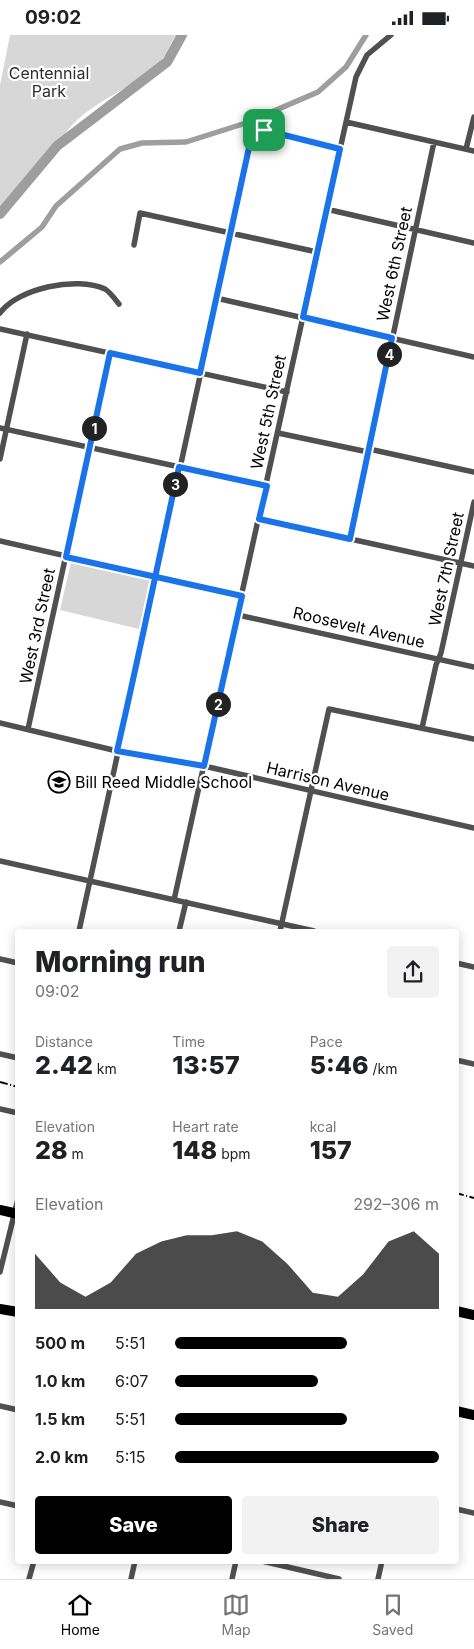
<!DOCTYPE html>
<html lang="en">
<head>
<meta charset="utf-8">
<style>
	body { margin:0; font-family:Inter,sans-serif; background:#f2f2f2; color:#202124; height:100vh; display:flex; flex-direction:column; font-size:19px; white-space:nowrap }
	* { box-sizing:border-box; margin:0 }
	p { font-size:16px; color:#757577 }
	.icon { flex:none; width:28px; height:28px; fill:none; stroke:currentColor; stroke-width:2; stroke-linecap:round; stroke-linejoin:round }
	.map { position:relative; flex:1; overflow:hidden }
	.panel { position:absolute; left:15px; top:894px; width:444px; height:635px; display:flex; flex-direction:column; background:#fff; border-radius:5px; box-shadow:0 2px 12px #0003 }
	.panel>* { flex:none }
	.pin { position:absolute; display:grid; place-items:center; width:42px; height:42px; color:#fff; margin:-21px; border-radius:10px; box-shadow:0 2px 8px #0006 }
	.km { position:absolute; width:25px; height:25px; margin:-12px; border-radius:50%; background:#222; color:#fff; font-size:14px; line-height:25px; text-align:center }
	.round { display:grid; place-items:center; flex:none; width:52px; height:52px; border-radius:5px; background:#f2f2f2 }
	.headline { display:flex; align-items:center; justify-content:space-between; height:85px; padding:0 20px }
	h1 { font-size:28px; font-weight:800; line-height:38px }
	.metrics { display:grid; grid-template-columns:repeat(3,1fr); gap:8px; height:85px; padding:5px 20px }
	.metrics div { display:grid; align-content:center }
	.metrics b { font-size:25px; font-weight:800 }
	.metrics small { font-size:14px; font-weight:400 }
	.metrics p { font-size:14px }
	.chart { height:140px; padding:10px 20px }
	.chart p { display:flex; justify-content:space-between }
	.chart svg { width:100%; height:90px; margin-top:5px; fill:#000; opacity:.7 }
	.primary-button { display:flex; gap:10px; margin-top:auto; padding:10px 20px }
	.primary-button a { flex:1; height:58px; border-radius:5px; background:#000; color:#fff; font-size:20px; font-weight:800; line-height:58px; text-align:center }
	.primary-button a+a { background:#f2f2f2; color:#202124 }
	ul { padding:0 20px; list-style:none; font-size:16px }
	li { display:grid; grid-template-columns:80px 60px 1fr; align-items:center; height:38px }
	li i { height:12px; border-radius:6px; background:#000 }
	.status { display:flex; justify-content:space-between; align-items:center; height:35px; padding:0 25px; background:#fff; direction:ltr }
	.status svg { height:14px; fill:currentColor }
	.dock { display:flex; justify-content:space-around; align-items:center; height:70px; border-top:1px solid #e0e0e0; background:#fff; font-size:14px; color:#757577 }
	.dock a { display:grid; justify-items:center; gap:2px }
	.dock .active { color:#000 }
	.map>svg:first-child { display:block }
</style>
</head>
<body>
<div class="status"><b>09:02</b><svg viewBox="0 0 49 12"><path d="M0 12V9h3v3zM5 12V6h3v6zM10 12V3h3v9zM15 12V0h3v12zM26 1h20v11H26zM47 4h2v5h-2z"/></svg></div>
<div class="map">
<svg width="474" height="1544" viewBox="0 0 474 1544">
	<rect width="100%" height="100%" fill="#fff"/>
	<path fill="#d7d7d7" d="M10,0H176C170,8 167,19 160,27C133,56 78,69 60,108L17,158L0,173V50Z
		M71,527L150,545L139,594L60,575Z"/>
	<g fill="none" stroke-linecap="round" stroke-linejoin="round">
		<path stroke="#9e9e9e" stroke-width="5.5" d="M0,227L42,192L56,171L120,114L142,108L186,107L246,88L318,57L346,32L366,0"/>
		<path stroke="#9e9e9e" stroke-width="10" d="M0,179L57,111L167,27L182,0"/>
		<path stroke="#505050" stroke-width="5.5" d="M346,87L474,116
			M466,114L474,82
			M326,174L474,208
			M134,210L140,178L317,217
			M216,263L474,322
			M0,278C18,253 77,241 105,254C110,257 115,264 119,269
			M0,294L287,357
			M0,393L267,451
			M278,398L368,417
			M369,414L474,437
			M0,424L27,299
			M259,484L474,531
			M350,504L434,107
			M0,506L242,561
			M238,580L474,632
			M0,688L117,716L204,731L474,793
			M422,693L436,630L441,618L474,467
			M28,694L110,318
			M0,826L314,896
			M174,865L356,42L367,20L391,0
			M79,896L252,103L264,95L340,113
			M179,896L186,867
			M280,896L329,674L474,704
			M0,924L18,928
			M456,928L474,932
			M0,1019L18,1023
			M456,1025L474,1029
			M0,1074L18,1078
			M0,1237L18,1164
			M0,1371L18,1375
			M0,1467L18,1471
			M456,1474L474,1478
			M262,1526L339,1544
			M29,1544L34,1526
			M131,1544L135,1526
			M232,1544L236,1526
			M378,1544L382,1526"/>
		<path stroke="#000" stroke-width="10" d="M0,1175L18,1179
			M0,1274L18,1277
			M456,1276L474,1280
			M456,1376L474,1380"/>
		<path stroke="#000" stroke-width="2" stroke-dasharray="8 2.5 1 2.5" stroke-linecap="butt" d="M0,1047L18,1052
			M456,1158L474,1163"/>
	</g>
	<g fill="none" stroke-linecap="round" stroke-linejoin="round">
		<g stroke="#fff" stroke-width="10">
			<path id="route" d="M264,95L254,100L250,108L200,338L110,318L66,522L242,561L204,731L117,716C139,621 158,527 179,432L267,451L259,484L350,504L392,303L303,282L340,114L264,95"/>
		</g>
		<use href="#route" stroke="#1a73e8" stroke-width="6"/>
	</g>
	<defs>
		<g id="school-ring" transform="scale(1.125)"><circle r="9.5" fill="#fff" stroke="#000" stroke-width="1.5"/><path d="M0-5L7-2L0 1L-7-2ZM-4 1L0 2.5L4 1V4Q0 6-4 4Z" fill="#000"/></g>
	</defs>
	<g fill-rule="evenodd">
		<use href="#school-ring" x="59" y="747"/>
	</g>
	<g text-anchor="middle" stroke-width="4.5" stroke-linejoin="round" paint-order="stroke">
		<g font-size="16" fill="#2e2e2e" stroke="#fff">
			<text x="49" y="44">Centennial<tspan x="49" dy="18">Park</tspan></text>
		</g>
		<g font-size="16" fill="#000" stroke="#fff">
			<text transform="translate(394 229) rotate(-78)" y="6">West 6th Street</text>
			<text transform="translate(268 377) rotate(-78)" y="6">West 5th Street</text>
			<text transform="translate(446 534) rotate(-78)" y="6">West 7th Street</text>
			<text transform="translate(37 591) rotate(-78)" y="6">West 3rd Street</text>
			<text transform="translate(359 592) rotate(13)" y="6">Roosevelt Avenue</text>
			<text transform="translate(328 746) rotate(13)" y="6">Harrison Avenue</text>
		</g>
		<g font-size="16" fill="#000" stroke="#fff" text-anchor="start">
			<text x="75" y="753">Bill Reed Middle School</text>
		</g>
	</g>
</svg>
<div class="pin" style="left:264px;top:95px;background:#1e9e55"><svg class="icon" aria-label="arrive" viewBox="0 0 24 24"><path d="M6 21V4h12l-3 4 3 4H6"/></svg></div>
<b class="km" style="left:94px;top:393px">1</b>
<b class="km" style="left:218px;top:669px">2</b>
<b class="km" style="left:175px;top:449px">3</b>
<b class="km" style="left:389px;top:319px">4</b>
<section class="panel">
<div class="headline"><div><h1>Morning run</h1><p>09:02</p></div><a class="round"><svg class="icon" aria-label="share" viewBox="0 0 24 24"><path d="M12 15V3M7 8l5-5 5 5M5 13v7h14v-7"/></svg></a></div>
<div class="metrics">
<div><p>Distance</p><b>2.42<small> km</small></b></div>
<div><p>Time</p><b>13:57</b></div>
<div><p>Pace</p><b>5:46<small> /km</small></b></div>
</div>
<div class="metrics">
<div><p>Elevation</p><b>28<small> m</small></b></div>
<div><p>Heart rate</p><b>148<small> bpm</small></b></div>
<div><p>kcal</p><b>157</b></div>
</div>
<div class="chart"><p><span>Elevation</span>292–306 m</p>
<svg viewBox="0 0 160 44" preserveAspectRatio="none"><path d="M0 44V17L10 31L20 38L30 31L40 17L50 11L60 8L70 8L80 6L90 11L100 22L110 36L120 38L130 27L140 11L150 6L160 17V44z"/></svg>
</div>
<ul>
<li><b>500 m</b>5:51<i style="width:65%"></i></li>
<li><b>1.0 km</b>6:07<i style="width:54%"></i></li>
<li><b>1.5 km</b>5:51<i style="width:65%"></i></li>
<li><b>2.0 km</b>5:15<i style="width:100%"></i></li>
</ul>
<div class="primary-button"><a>Save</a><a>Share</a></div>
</section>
</div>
<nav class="dock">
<a class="active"><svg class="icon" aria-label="home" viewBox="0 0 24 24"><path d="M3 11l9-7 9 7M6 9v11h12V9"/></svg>Home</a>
<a><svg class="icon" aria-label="map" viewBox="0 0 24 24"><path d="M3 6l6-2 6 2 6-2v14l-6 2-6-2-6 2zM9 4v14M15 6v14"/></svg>Map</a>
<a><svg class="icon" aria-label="saved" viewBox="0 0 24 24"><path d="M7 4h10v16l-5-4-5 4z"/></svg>Saved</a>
</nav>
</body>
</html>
